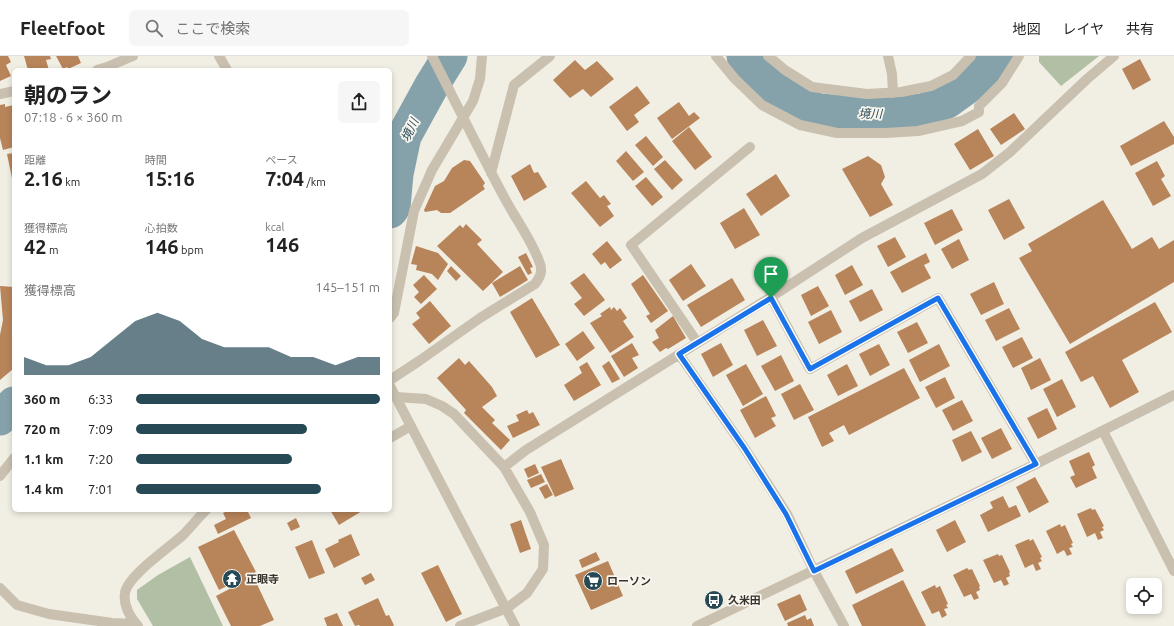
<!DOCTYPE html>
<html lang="ja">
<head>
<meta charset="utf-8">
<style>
	body { margin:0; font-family:Ubuntu,"Noto Sans JP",sans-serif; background:#f6f6f6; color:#222; height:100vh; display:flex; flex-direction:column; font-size:15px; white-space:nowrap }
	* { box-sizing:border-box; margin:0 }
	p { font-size:13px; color:#767676 }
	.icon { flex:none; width:22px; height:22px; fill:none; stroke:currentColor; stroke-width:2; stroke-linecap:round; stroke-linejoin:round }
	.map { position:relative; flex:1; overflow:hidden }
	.sheet { position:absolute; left:12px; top:12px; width:380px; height:444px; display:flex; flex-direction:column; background:#fff; border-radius:6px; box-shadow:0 2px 6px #0003 }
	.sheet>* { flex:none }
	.tools { position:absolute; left:1126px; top:522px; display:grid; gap:8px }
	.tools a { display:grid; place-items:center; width:36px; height:36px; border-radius:6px; background:#fff; box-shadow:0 2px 6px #0003; font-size:20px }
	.pin { position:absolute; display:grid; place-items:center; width:34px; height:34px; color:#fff; margin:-41px -17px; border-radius:50% 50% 50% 0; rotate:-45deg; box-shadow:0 0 4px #0007 }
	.pin .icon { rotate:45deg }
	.round { display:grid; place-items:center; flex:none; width:42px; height:42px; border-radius:6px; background:#f6f6f6 }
	.overview { display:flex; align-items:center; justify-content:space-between; height:68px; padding:0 12px }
	h1 { font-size:22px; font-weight:700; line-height:30px }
	.figures { display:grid; grid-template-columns:repeat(3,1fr); gap:6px; height:68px; padding:4px 12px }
	.figures div { display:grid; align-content:center }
	.figures b { font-size:20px; font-weight:700 }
	.figures small { font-size:11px; font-weight:400 }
	.figures p { font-size:11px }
	.chart { height:112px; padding:8px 12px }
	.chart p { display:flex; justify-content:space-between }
	.chart svg { width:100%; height:72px; margin-top:4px; fill:#274956; opacity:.7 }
	ul { padding:0 12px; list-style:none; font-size:13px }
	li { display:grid; grid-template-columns:64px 48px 1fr; align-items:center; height:30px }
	li i { height:10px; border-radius:5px; background:#274956 }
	header { display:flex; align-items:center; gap:24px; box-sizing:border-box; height:56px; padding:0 20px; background:#fff; border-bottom:1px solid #e0e0e0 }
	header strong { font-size:19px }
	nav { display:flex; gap:22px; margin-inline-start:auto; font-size:14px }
	.search { width:280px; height:36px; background:#f6f6f6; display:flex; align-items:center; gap:10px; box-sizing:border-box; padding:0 14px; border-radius:6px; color:#767676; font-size:15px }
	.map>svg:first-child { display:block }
</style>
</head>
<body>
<header>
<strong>Fleetfoot</strong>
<div class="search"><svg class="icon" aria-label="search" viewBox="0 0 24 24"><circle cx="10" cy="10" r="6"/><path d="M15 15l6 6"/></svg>ここで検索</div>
<nav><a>地図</a><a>レイヤ</a><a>共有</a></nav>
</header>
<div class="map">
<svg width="1174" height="570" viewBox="0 0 1174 570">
	<rect width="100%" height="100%" fill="#f1eee3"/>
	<path fill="#b1bfa4" d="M1039,0H1099L1061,30L1039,6Z
		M190,501L223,570H153L137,543V534L158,519Z"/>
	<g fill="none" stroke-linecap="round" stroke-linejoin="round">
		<path stroke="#85a2ab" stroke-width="35" d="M744,0L762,23L786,41L819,55L876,59L923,55L947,45L983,19L997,0
			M390,155L393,151L396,118L404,80L432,29L450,0
			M0,362L14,348"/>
	</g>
	<path fill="#b8845a" d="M0,0H8L11,6L6,9L11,20L0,25Z
		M24,0H50L51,3L46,4L49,14H28Z
		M56,0H78L81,7L68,13L67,11L63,13Z
		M1140,3L1151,24L1133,34L1122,13Z
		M575,4L585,14L597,5L614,23L591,41L583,33L570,42L553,24Z
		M637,30L650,47L634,59L639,66L627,75L609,51Z
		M679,46L689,60L694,56L700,62L672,83L657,62Z
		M5,48V51L14,49V91L3,94L0,82V49Z
		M1014,57L1025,73L1001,89L990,73Z
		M1164,65L1174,81V88L1131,110L1120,90Z
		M689,71L712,101L695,114L672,85Z
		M978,73L994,100L970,114L954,88Z
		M646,80L663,101L653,110L635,89Z
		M626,95L644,116L633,125L616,105Z
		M14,97V127H13L7,98Z
		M868,100L881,109L885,121L881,128L893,149L870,161L842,113Z
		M464,104L470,105L485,127L483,130L485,133L450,157H441L437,154L425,156L424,154L435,130L444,125L452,112Z
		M665,104L683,124L672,134L654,113Z
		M1157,105L1165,120L1161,123L1171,140L1153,150L1135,117Z
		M530,108L534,117L538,116L547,131L524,145L511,120Z
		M776,118L790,140L761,160L746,138Z
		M646,121L663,141L652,150L635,130Z
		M586,125L600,142L604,139L611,148L607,150L614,160L600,171L571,137Z
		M1009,143L1025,172L1004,184L988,154Z
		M1103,144L1132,193L1152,181L1159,193L1174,184V226L1070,288L1019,202L1032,195L1028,188Z
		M744,152L760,179L735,193L720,167Z
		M952,153L963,174L935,189L924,167Z
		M466,168L482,184L477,188L503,216L483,235L437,190L460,169L463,172Z
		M895,181L906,201L888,211L877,190Z
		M959,183L969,204L952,213L941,193Z
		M607,185L622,204L610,213L605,206L601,209L592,198Z
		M416,190L438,197L448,208L438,224L432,218L416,214L417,209L411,208Z
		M526,197L533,211L530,212L532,217L528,219L518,201Z
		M926,197L930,206L924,209L931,222L902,237L890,216Z
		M691,208L706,230L683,245L669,224Z
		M852,209L863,229L845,239L835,219Z
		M451,210L461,220L456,225L447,215Z
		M520,210L528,224L500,241L492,227Z
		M584,217L605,244L584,260L574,248L582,242L570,227Z
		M424,219L437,233L421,248L414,241L419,236L413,229Z
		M643,219L668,255L651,267L646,260L650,258L631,228Z
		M732,222L745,244L701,271L687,249Z
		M994,226L1004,248L981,259L970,238Z
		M0,230L14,231V312L0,324V279L3,264Z
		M818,230L829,250L811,260L801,239Z
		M872,233L883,254L860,266L849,245Z
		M532,242L560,289L536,302L510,256Z
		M430,245L451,270L429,288L412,268L420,262L416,257Z
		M1155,246L1172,276L1122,304L1139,336L1110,352L1093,320L1081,326L1065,296Z
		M610,251L611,254L614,251L617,255L620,252L627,262L623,265L634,281L610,297L590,267L602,260L600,258Z
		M1009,252L1020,273L996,285L985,264Z
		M831,254L842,276L819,288L808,266Z
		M673,260L686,282L668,293L666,292L660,296L652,286L659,282L655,274Z
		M763,264L777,290L757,300L744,274Z
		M917,266L928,287L908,297L897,276Z
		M583,275L595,292L577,305L565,288Z
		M1022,281L1033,302L1013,312L1002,291Z
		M632,287L639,299L632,302L638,312L624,321L611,300Z
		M721,287L733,309L713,321L701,298Z
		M879,288L890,309L870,320L859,298Z
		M939,288L950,310L920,326L909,304Z
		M781,299L794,325L775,335L761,310Z
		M459,302L465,309L469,305L492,331L497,340L482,351L495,364L492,367L510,384L501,394L464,357L466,354L437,322Z
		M1040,302L1051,324L1031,334L1021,312Z
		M609,305L620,323L612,327L602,310Z
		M587,306L601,329L574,345L564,329L582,317L579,311Z
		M746,308L763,338L743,350L726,319Z
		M847,308L858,330L838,340L827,319Z
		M904,312L920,342L849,379L844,369L829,377L834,385L822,391L808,361Z
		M945,321L955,342L936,352L925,331Z
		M1062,323L1076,351L1057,361L1043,333Z
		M800,328L814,354L794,364L781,338Z
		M766,340L776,360L771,362L776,370L755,382L740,354Z
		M962,344L973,365L953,375L942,354Z
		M1047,352L1057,373L1038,383L1027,362Z
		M527,354L529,358L533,356L540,369L513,382L507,370L519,365L516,359Z
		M1001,372L1012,393L992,403L981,382Z
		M971,375L982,396L962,406L952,384Z
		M1089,396L1095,409L1092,411L1097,422L1076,432L1070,421L1075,419L1069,405Z
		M561,403L574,433L555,441L541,411Z
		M535,408L539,417L528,422L524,413Z
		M541,418L545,426L531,432L527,424Z
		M1035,421L1049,446L1029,457L1016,431Z
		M547,428L553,439L545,443L539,432Z
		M1003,440L1009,452L1016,449L1021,460L988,476L980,459L993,452L990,446Z
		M1091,452L1092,454L1095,453L1104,470L1102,471L1104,474L1100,476L1103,482L1098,484L1095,477L1087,481L1077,458Z
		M229,454H247L251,462L218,478L214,469L226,463L223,457Z
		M330,454H362V455L339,469Z
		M296,462L300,471L291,475L287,467Z
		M521,464L531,493L520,497L510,468Z
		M955,464L966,486L947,496L936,474Z
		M1060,468L1061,471L1065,469L1073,487L1071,488L1073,491L1069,492L1072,498L1067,500L1064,494L1057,498L1046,475Z
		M234,474L256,516L249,520L251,523L254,522L274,564L260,570H231L216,540L241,527L239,524L219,534L198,491Z
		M351,478L360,499L334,512L325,493L339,486L338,484Z
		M1029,483L1030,485L1033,483L1042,501L1040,502L1042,505L1038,507L1041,513L1036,515L1033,508L1025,512L1015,489Z
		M312,484L325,517L309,523L295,491Z
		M892,492L904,515L856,538L845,515Z
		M596,496L600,504L582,512L579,504Z
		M998,498L999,500L1002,499L1010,516L1009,517L1010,520L1006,522L1009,528L1004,530L1001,524L994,527L983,504Z
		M608,505L623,540L591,554L575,519Z
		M438,509L462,558L446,566L421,517Z
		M967,512L969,514L972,513L980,530L979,531L980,534L976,536L979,542L974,544L971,538L964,541L953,519Z
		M371,517L375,524L365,529L361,522Z
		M903,524L926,570H862L852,549Z
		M935,529L936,532L940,530L948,548L946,549L948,552L944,553L947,559L942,562L939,555L932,558L921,536Z
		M800,538L807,554L785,565L777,548Z
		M378,542L386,560L389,559L394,569L393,570H360L359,569L355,570L348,556Z
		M337,557L343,570H327L324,562Z
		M805,559L807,564L811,562L814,570H788L787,567Z"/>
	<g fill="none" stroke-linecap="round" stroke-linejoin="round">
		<path stroke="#c9c0b0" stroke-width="10" d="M460,570L507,552"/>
		<path stroke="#c9c0b0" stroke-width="10" d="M716,0L735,23L762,49L800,69L837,77H886L918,75L962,65L979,56V50L1002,27L1019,0
			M768,0L785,14L812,31L867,38L901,36L931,30L953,19L971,0
			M888,0L892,18L893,37
			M97,14L107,11L133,0
			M0,38L14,35
			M491,117L514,29L550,0
			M771,241L810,313L938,242L1036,408
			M390,262L394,257L414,155L432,114L473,45L480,23L482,0
			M697,286L631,189L750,91
			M679,298L745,393L787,458L814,515L844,570
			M390,324L419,305L480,262L535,228C541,220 543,214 539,205C531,183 515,162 504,141C479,94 456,47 432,0
			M396,341L426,343L442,350L454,358L504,411L530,456L544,489L543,513L527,537L507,552
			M1103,375L1174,515
			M390,382L411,370
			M504,411L526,394L771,241L862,182L982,118L1010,96L1087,23L1114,0
			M0,420L14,402
			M0,532L17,549L49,558L112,567L136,568
			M138,570C130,561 123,549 125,537C127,520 170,491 183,479C191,471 198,462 206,454"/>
		<path stroke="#c9c0b0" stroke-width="10" d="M219,0L227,14
			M390,330L515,570
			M697,570L1036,408L1174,339"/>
	</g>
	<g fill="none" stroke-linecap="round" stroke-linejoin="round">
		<g stroke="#fff" stroke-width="8">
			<path id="route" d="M771,242L810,313L938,242L1036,408L814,515L786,458L745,393L679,298Z"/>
		</g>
		<use href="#route" stroke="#1a73e8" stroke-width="5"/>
	</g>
	<defs>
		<g id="temple-disc" transform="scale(1)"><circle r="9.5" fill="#274956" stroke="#f9f7ef"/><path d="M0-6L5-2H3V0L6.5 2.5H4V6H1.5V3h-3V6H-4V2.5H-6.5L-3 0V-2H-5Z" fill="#fff"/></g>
		<g id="supermarket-disc" transform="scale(1)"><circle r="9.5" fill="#274956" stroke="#f9f7ef"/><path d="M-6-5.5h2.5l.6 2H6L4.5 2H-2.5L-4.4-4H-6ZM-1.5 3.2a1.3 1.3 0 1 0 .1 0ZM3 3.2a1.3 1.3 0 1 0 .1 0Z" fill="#fff"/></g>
		<g id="bus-disc" transform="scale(1)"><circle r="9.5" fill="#274956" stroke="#f9f7ef"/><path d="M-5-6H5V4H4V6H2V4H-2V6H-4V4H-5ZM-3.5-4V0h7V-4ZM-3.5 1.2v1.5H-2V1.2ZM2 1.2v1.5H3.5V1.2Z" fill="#fff"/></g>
	</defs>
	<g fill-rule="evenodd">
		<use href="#temple-disc" x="232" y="523"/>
		<use href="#supermarket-disc" x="593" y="525"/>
		<use href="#bus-disc" x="714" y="544"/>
	</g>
	<g text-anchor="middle" stroke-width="3.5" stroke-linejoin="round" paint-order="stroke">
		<g font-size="11" font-weight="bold" fill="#39332d" stroke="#f9f7ef" text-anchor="start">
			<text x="246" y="527">正眼寺</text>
			<text x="607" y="529">ローソン</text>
			<text x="728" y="548">久米田</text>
		</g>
		<g font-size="12" font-style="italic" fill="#274956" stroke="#f9f7ef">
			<text transform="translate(870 58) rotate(1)" y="4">境川</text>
			<text transform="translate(410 74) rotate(-65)" y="4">境川</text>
		</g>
	</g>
</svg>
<div class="tools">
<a><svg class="icon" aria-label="locate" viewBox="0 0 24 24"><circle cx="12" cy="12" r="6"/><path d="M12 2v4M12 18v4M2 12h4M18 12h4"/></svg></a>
</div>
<div class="pin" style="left:771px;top:242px;background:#1e9e55"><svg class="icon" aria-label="arrive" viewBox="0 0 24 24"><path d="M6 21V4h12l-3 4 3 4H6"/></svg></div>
<section class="sheet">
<div class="overview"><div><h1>朝のラン</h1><p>07:18 · 6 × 360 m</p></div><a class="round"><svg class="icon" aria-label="share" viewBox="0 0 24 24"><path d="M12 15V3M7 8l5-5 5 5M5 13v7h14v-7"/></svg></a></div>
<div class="figures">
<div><p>距離</p><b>2.16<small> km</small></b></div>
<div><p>時間</p><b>15:16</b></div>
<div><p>ペース</p><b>7:04<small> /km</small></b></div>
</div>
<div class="figures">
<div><p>獲得標高</p><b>42<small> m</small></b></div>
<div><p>心拍数</p><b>146<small> bpm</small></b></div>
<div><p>kcal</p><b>146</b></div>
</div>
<div class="chart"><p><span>獲得標高</span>145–151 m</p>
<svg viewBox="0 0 160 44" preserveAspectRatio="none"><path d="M0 44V33L10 38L20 38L30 33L40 22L50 11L60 6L70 11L80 22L90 27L100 27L110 27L120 33L130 33L140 38L150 33L160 33V44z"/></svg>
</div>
<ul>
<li><b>360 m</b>6:33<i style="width:100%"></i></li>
<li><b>720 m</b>7:09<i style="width:70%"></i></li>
<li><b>1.1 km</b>7:20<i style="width:64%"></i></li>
<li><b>1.4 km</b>7:01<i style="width:76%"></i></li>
</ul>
</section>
</div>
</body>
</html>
